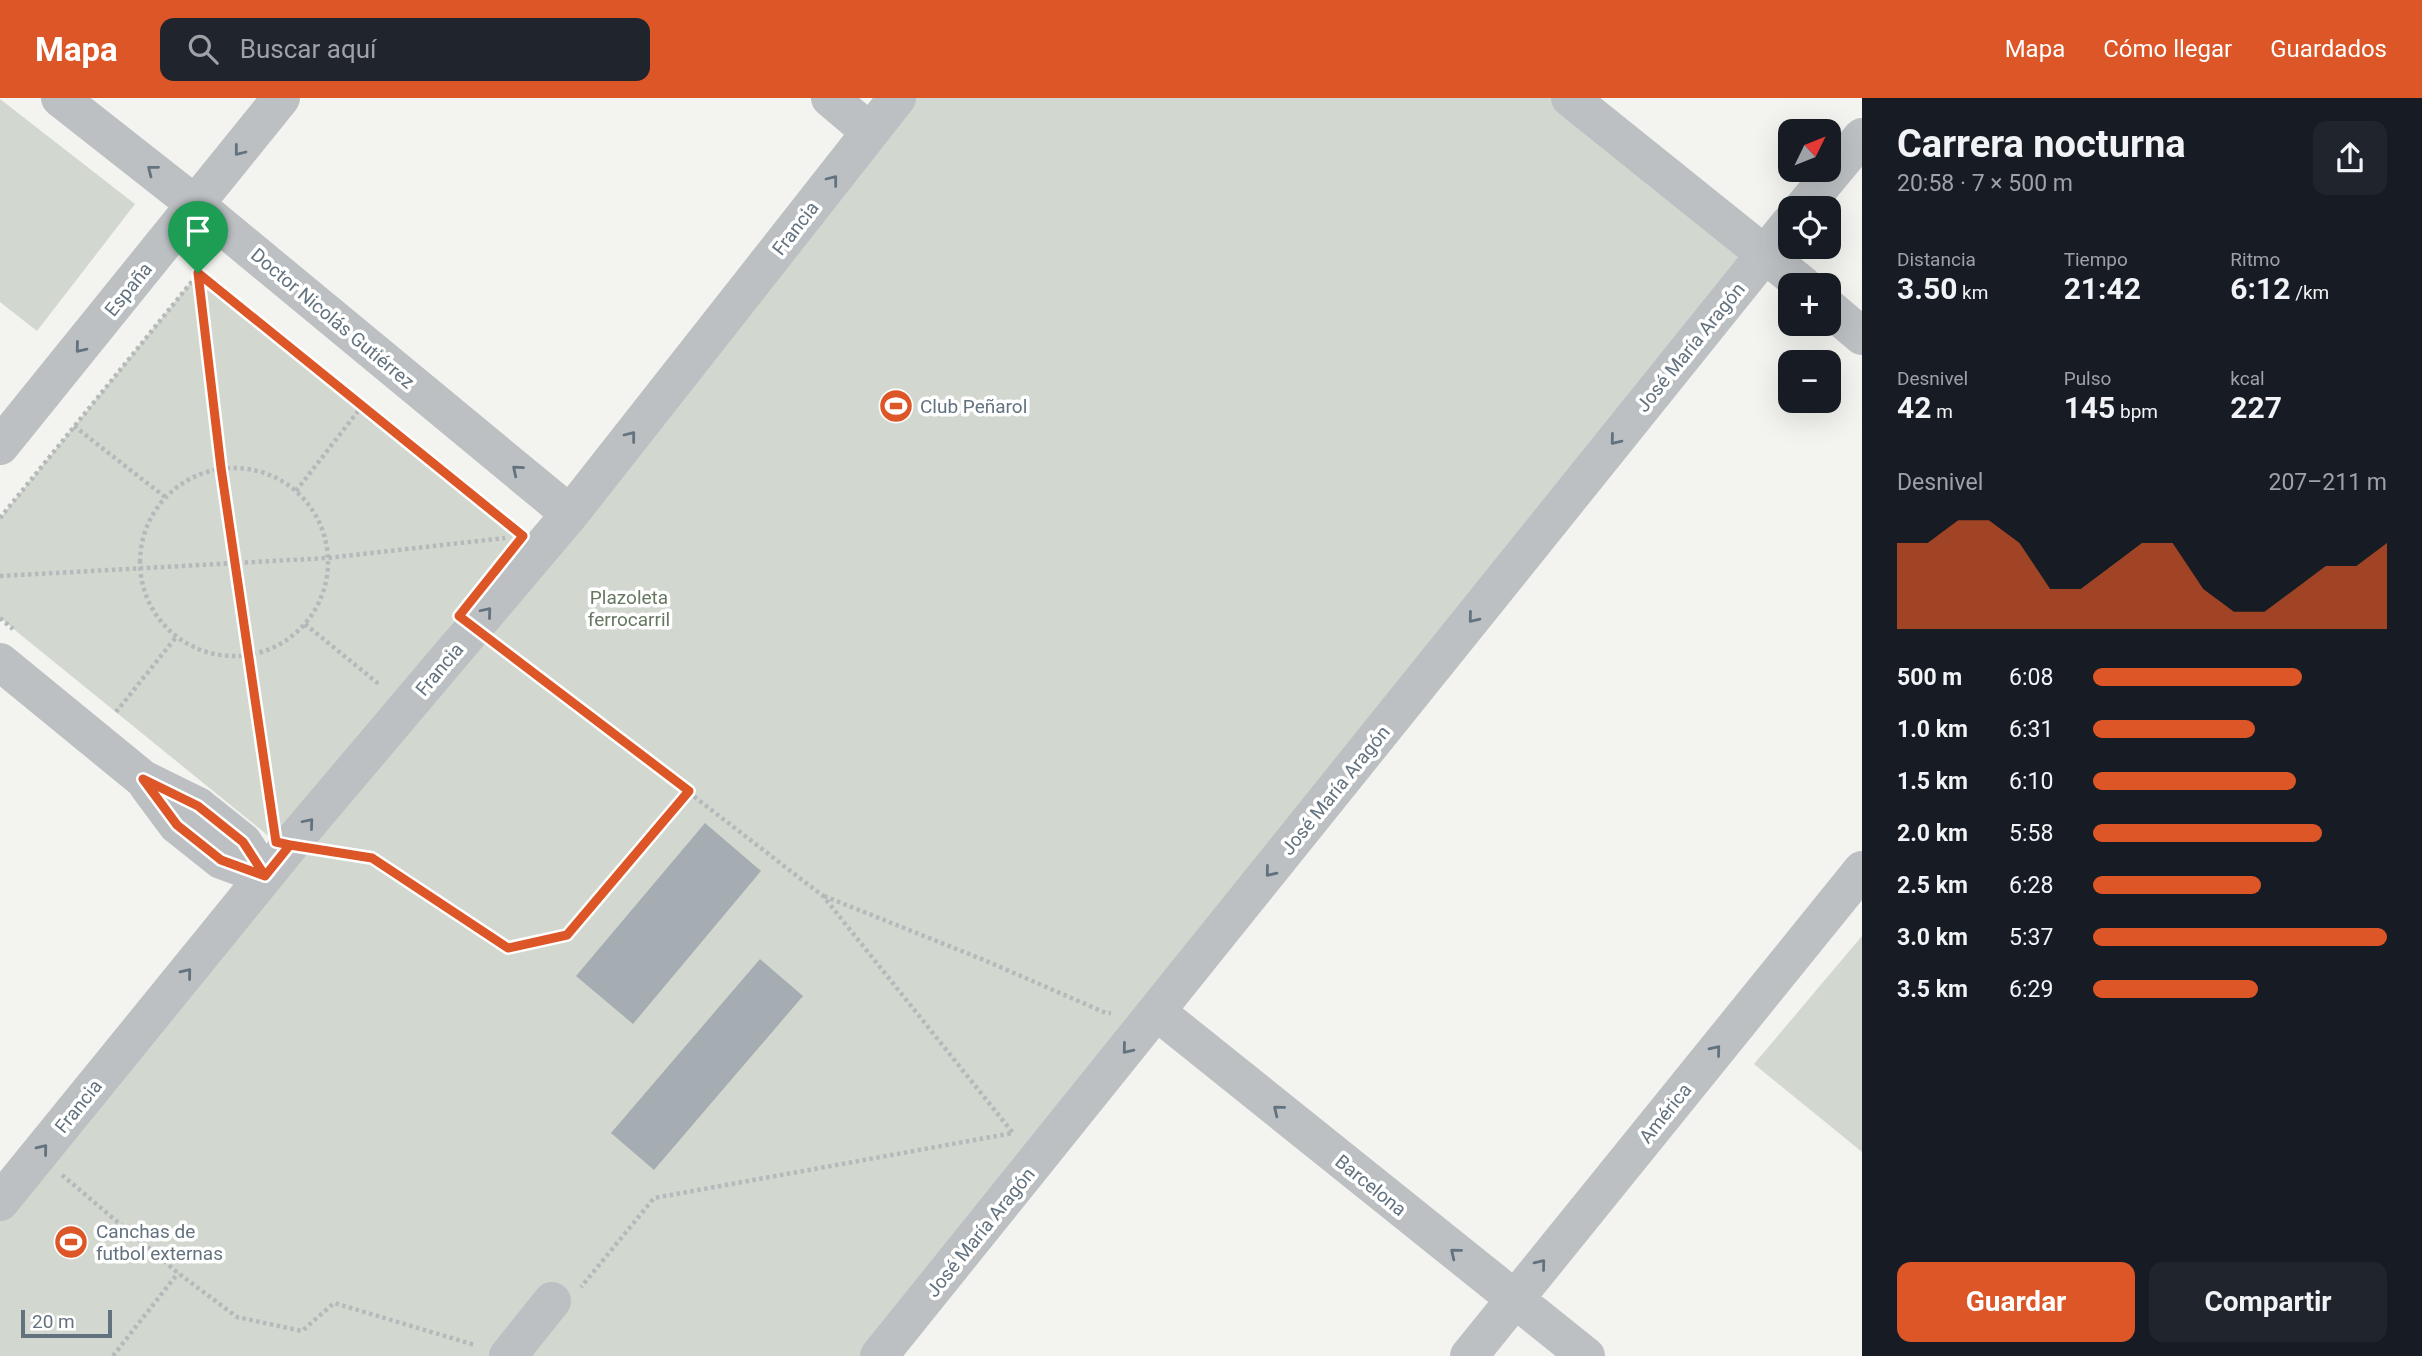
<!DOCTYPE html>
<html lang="es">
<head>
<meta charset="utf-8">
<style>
	body { margin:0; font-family:Roboto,sans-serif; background:#20242c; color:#f1f3f6; height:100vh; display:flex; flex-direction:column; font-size:26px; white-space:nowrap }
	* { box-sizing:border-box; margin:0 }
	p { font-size:23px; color:#9ea1a6 }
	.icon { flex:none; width:38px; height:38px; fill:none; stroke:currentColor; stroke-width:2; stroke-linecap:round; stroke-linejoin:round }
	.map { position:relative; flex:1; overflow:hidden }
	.panel { display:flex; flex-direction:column; background:#171b24; width:560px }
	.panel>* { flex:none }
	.needle { width:46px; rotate:47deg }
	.controls { position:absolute; left:1778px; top:21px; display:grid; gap:14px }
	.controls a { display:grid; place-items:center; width:63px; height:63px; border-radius:14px; background:#171b24; box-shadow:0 7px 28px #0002; font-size:35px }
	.scale { position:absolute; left:21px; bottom:18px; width:91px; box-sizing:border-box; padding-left:7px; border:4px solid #63727f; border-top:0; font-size:19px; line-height:24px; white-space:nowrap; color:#63727f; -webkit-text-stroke:5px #fff; paint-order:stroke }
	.pin { position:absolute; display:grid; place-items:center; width:60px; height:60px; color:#fff; margin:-72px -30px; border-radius:50% 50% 50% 0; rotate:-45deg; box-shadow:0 0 7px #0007 }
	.pin .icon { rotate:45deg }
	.round { display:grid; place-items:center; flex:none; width:74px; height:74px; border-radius:14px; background:#20242c }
	.summary { display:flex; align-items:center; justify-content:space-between; height:119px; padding:0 35px }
	h1 { font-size:38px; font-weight:700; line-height:52px }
	.stats { display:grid; grid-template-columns:repeat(3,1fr); gap:10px; height:119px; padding:7px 35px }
	.stats div { display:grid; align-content:center }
	.stats b { font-size:30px; font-weight:700 }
	.stats small { font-size:19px; font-weight:400 }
	.stats p { font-size:19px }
	.chart { height:196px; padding:14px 35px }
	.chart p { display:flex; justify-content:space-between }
	.chart svg { width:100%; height:126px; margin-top:7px; fill:#dc5627; opacity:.7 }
	.button { display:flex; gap:14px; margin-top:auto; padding:14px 35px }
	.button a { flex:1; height:80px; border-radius:14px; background:#dc5627; color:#fff; font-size:28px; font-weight:700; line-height:80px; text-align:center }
	.button a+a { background:#20242c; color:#f1f3f6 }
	ul { padding:0 35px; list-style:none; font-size:23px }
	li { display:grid; grid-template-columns:112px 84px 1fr; align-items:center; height:52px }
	li i { height:18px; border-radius:9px; background:#dc5627 }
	header { display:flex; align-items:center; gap:42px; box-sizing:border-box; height:98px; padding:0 35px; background:#dc5627; color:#fff }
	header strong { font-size:33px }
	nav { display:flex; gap:38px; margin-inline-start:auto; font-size:24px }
	.search { width:490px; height:63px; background:#20242c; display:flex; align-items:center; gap:18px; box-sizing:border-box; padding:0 24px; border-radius:14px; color:#9ea1a6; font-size:26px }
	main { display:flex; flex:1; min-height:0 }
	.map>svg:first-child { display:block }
</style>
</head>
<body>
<header>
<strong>Mapa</strong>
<div class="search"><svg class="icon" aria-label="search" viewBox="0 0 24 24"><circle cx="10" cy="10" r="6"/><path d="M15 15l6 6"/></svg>Buscar aquí</div>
<nav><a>Mapa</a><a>Cómo llegar</a><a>Guardados</a></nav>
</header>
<main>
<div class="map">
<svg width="1862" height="1258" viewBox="0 0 1862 1258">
	<rect width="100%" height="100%" fill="#f3f3ef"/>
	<path fill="#d2d8cf" d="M894,0H1568L1747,153L866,1258H0V1106Z
		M0,1L135,106L37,233L0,204Z
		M198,175L523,438L276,744L0,520V420Z
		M1862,838V1054L1754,966Z"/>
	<path fill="#a6adb2" d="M705,725L761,773L633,926L576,878Z
		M760,861L803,898L654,1072L611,1035Z"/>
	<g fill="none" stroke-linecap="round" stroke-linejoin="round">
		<path stroke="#b6b9bb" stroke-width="4.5" stroke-dasharray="3.5 3.5" stroke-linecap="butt" d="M198,175L513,430
			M198,176L221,370L272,715
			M74,328L165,399
			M140 464a94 94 0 1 1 188 0a94 94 0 1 1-188 0Z
			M296,393L362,308
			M0,420L198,176
			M0,478L327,460L505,440
			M0,520L13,531
			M305,526L380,587
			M500,549L823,798L1013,1035L654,1100L581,1189
			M116,614L177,538
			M328,754L372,760L508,850L567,837L689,693
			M824,798L984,862L1106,915H1111
			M62,1077L178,1175L237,1219L302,1233L334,1205L475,1247
			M113,1258L178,1175"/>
		<path stroke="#bcc0c3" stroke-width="38" d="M60,0L196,107L570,416
			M830,0L870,34
			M1570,0L1803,187
			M1803,110L1862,39
			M1829,210L1862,238
			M0,348L281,0
			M0,564L143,681L198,708L243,744L265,778
			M148,688L177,727L221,762L265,778
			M1157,914L1586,1258
			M0,1104L290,747L570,416L897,0
			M508,1258L552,1203
			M879,1258L1790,125
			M1469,1258L1862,772"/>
	</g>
	<defs><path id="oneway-chevron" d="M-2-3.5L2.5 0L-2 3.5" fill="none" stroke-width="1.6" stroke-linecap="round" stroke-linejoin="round" transform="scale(1.75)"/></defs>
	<g stroke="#63727f">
		<use href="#oneway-chevron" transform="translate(239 53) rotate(128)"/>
		<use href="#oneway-chevron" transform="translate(152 72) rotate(-142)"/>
		<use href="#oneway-chevron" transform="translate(833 82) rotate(-52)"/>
		<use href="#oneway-chevron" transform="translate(80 250) rotate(129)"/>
		<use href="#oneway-chevron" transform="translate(631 338) rotate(-52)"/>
		<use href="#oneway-chevron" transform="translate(1615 342) rotate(129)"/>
		<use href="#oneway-chevron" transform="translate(517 372) rotate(-140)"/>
		<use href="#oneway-chevron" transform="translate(487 514) rotate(-50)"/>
		<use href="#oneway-chevron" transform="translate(1473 520) rotate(129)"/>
		<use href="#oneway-chevron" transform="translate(309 725) rotate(-50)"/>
		<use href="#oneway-chevron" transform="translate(1270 774) rotate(129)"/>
		<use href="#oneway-chevron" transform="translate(187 875) rotate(-51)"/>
		<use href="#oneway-chevron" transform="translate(1127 951) rotate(129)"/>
		<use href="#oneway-chevron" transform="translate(1716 952) rotate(-51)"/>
		<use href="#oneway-chevron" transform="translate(1278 1012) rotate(-141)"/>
		<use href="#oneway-chevron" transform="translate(43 1051) rotate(-51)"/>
		<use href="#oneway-chevron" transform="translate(1455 1155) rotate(-141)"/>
		<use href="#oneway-chevron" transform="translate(1541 1166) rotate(-51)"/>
	</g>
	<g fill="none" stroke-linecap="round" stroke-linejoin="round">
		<g stroke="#fff" stroke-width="14">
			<path id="route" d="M198,175L221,370L276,744L290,747L265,778L243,744L198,708L143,681L177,727L221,762L265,778L290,747L372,760L508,850L567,837L689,693L459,518L523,438L198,175"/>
		</g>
		<use href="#route" stroke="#dc5627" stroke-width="9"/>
	</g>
	<defs>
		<g id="stadium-disc" transform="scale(1.75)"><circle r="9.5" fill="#dc5627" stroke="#fff"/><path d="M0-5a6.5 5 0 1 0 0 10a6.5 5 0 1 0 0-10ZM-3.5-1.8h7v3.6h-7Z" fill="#fff"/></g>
	</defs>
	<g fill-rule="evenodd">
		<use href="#stadium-disc" x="896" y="308"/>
		<use href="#stadium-disc" x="71" y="1144"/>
	</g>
	<g text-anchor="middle" stroke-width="7" stroke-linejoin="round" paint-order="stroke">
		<g font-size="19" fill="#63727f" stroke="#fff">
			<text transform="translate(795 130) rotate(-52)" y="7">Francia</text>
			<text transform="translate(128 191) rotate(-51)" y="7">España</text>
			<text transform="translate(333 220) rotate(40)" y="7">Doctor Nicolás Gutiérrez</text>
			<text transform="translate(1690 249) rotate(-51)" y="7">José María Aragón</text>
			<text transform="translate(439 571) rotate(-50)" y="7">Francia</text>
			<text transform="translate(1335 692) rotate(-51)" y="7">José María Aragón</text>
			<text transform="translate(78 1008) rotate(-51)" y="7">Francia</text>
			<text transform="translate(1665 1015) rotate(-51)" y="7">América</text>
			<text transform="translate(1371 1087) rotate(39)" y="7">Barcelona</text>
			<text transform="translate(980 1134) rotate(-51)" y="7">José María Aragón</text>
		</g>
		<g font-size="19" fill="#63727f" stroke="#fff" text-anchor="start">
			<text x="920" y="315">Club Peñarol</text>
			<text x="96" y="1140">Canchas de<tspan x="96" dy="22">futbol externas</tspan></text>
		</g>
		<g font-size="19" fill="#667762" stroke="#fff">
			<text x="629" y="506">Plazoleta<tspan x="629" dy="22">ferrocarril</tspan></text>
		</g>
	</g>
</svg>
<div class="controls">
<a><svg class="needle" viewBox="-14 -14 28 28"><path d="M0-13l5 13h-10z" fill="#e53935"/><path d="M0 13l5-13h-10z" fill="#9ea1a6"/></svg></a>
<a><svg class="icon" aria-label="locate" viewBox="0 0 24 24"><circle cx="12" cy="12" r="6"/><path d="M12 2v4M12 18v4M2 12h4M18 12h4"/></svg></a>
<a>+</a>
<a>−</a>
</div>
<div class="scale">20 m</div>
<div class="pin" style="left:198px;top:175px;background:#1e9e55"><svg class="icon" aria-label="arrive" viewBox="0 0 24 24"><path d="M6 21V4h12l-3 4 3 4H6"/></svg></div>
</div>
<section class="panel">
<div class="summary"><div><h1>Carrera nocturna</h1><p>20:58 · 7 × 500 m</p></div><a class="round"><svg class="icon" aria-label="share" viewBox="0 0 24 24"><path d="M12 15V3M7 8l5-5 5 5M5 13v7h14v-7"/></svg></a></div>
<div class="stats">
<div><p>Distancia</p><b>3.50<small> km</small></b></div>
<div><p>Tiempo</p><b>21:42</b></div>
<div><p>Ritmo</p><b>6:12<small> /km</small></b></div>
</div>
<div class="stats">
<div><p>Desnivel</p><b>42<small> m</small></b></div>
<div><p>Pulso</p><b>145<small> bpm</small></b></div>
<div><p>kcal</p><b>227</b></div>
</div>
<div class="chart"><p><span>Desnivel</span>207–211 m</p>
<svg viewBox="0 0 160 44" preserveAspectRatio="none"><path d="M0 44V14L10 14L20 6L30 6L40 14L50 30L60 30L70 22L80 14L90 14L100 30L110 38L120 38L130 30L140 22L150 22L160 14V44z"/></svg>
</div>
<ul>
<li><b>500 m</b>6:08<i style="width:71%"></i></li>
<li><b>1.0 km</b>6:31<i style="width:55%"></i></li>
<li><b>1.5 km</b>6:10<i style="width:69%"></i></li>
<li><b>2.0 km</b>5:58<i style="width:78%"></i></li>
<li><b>2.5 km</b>6:28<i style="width:57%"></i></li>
<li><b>3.0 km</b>5:37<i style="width:100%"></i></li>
<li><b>3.5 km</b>6:29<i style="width:56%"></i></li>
</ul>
<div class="button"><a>Guardar</a><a>Compartir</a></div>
</section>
</main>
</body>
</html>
